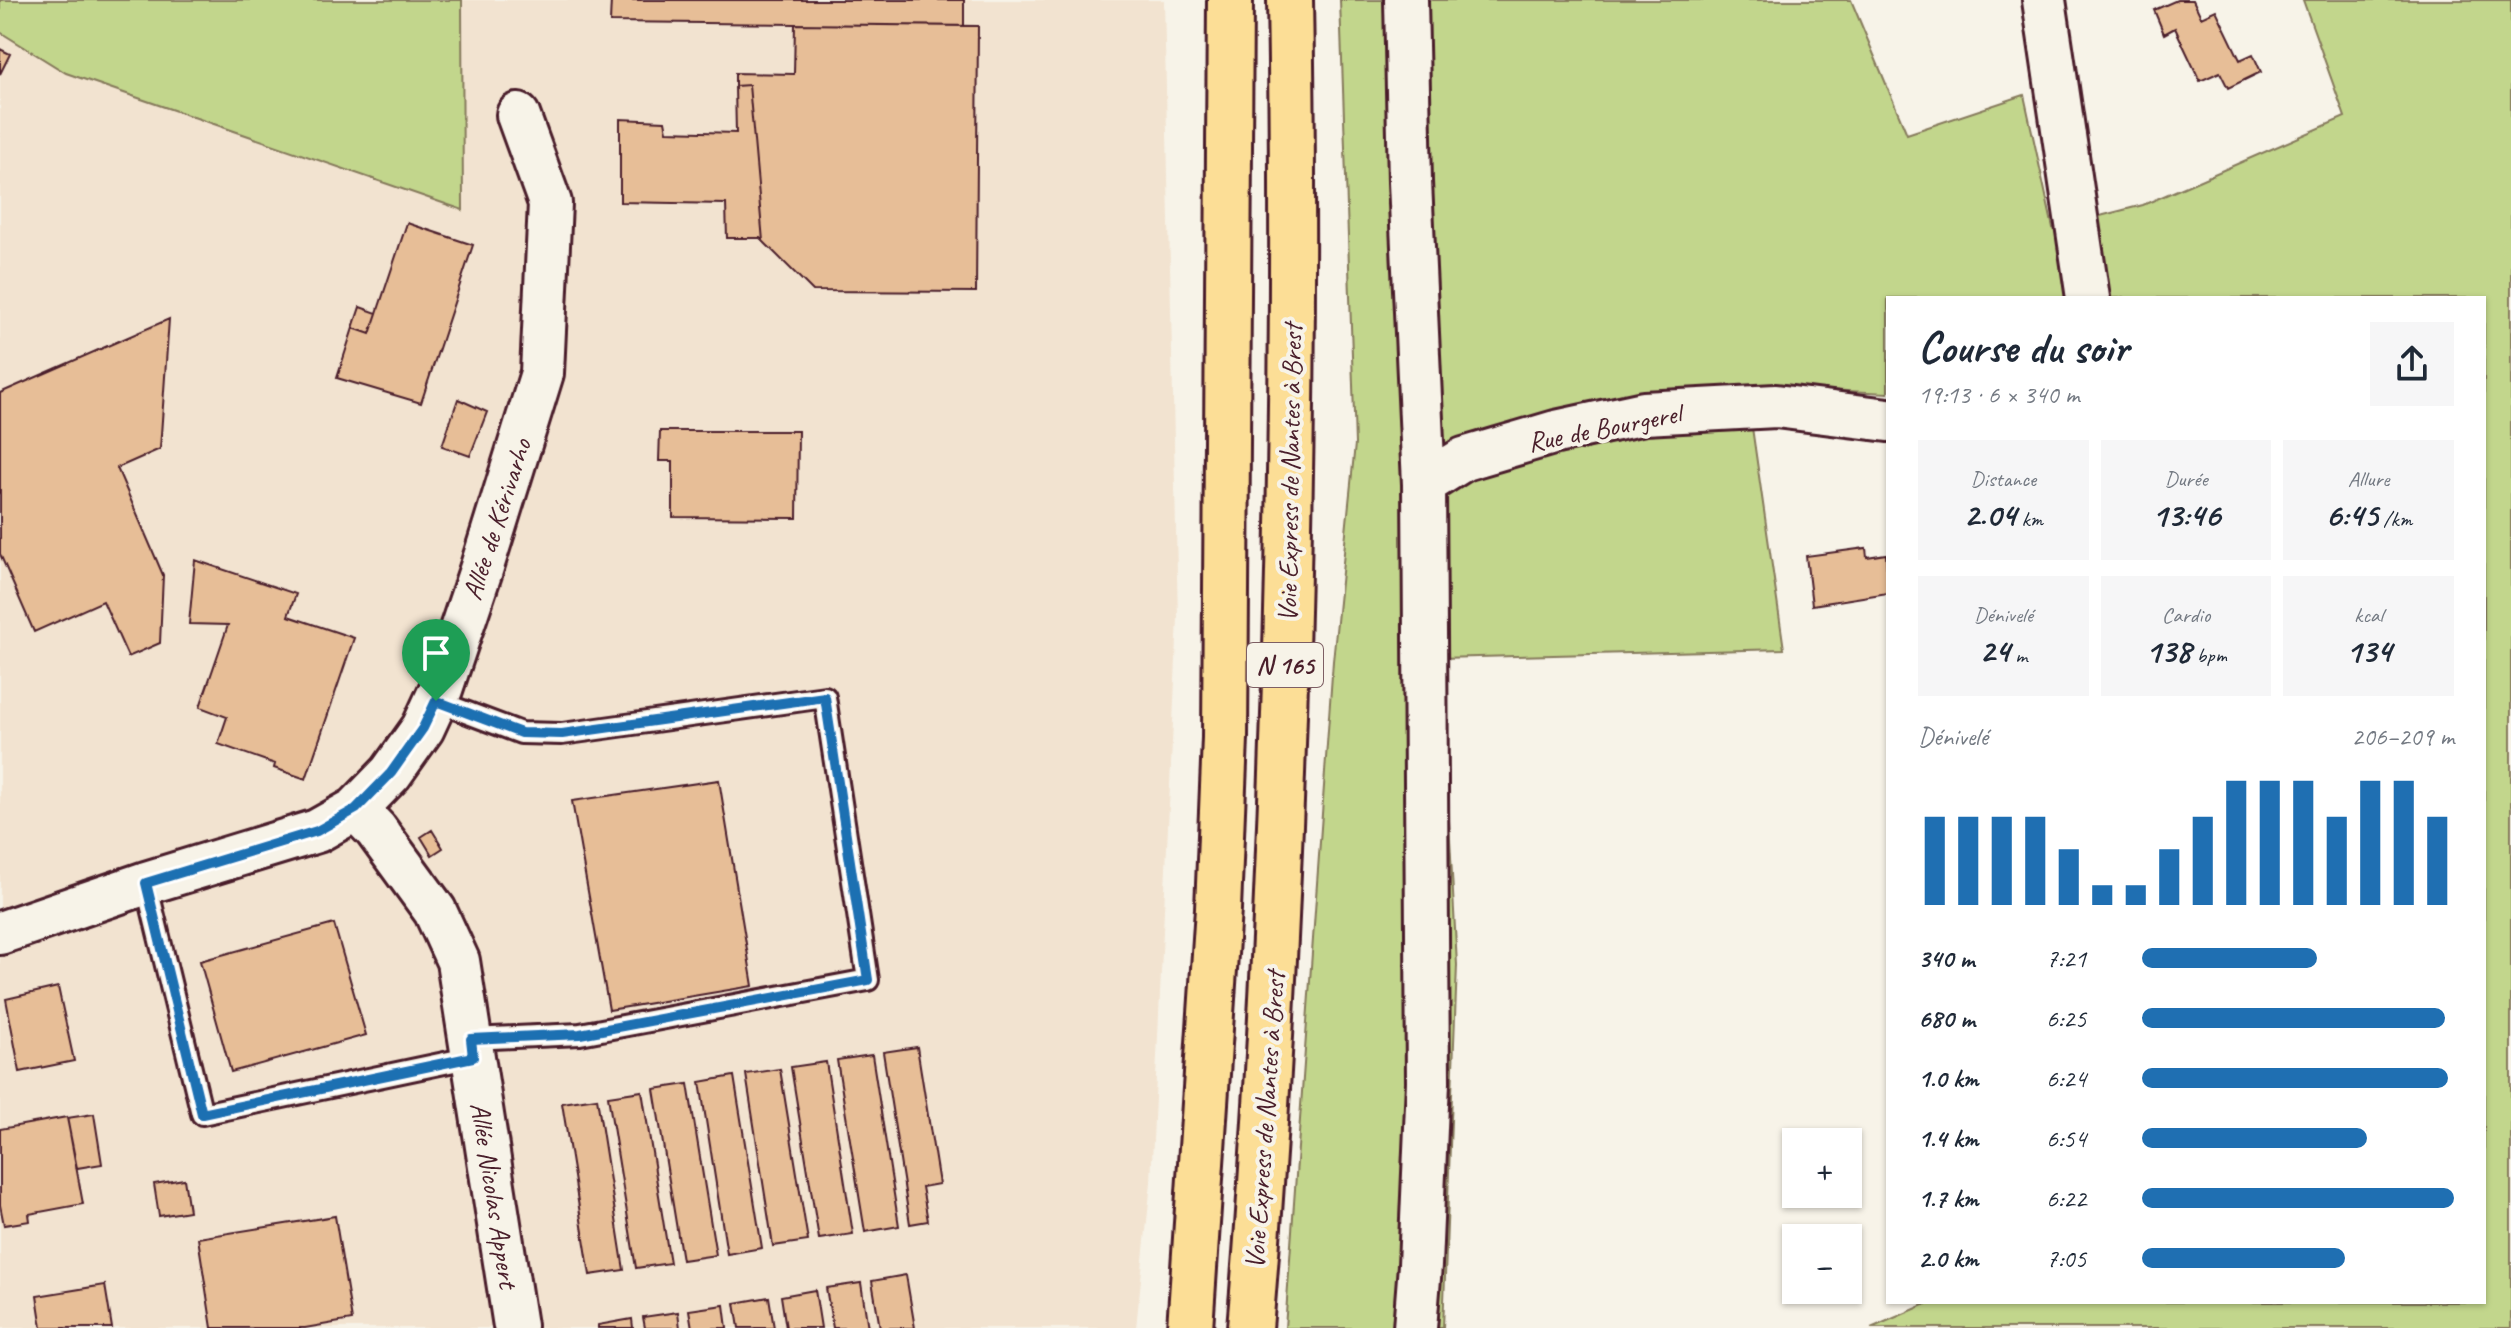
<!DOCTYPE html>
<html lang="fr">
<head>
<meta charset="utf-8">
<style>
	body { margin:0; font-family:Caveat,sans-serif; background:#f6f6f7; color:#1f2937; height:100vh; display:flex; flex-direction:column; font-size:30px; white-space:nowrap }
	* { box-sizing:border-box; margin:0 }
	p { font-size:26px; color:#747a83 }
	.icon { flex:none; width:44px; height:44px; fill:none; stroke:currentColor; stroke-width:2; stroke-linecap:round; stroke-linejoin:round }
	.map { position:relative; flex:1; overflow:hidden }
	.panel { position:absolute; left:1886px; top:296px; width:600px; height:1008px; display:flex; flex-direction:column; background:#fff; border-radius:0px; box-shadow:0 2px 6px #0004 }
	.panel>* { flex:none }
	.controls { position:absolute; left:1782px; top:1128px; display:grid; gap:16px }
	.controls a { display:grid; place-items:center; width:80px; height:80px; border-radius:0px; background:#fff; box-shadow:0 2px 6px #0004; font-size:40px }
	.pin { position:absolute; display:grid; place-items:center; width:68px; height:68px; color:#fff; margin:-82px -34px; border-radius:50% 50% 50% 0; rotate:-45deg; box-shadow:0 0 8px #0007 }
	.pin .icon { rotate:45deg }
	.round { display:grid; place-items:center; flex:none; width:84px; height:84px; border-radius:0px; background:#f6f6f7 }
	.head { display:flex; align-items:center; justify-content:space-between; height:136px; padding:0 32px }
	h1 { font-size:44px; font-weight:700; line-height:60px }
	.metrics { display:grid; grid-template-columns:repeat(3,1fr); gap:12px; height:136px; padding:8px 32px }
	.metrics div { display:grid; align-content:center; border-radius:0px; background:#f6f6f7; text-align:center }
	.metrics b { font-size:34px; font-weight:700 }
	.metrics small { font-size:22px; font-weight:400 }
	.metrics p { font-size:22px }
	.chart { height:224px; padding:16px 32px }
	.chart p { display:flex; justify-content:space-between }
	.chart svg { width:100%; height:144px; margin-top:8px; stroke:#1f6fb2; stroke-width:6 }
	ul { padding:0 32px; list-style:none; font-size:26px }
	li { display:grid; grid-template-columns:128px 96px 1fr; align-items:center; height:60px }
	li i { height:20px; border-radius:10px; background:#1f6fb2 }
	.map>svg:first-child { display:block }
</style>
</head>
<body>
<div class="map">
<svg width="2511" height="1328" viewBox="0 0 2511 1328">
	<rect width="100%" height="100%" fill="#f7f3e8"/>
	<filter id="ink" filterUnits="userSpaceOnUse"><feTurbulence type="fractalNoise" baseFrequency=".0125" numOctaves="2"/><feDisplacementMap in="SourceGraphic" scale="16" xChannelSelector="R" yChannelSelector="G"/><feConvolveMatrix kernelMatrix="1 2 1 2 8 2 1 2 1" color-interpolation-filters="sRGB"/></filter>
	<g filter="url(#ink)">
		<path fill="#f2e3d0" d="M0,0H1164L1178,618L1151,1182L1136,1328H0Z"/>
		<path fill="#c2d68c" stroke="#867a5c" stroke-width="2" d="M0,0H462L463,210L66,73L0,32Z
			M1340,0H1851L1907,134L2024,95L2053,228L2143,205L2345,117L2303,0H2511V1328H1871L1931,1302H2484V298H1888V393L1746,386L1784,649L1440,658L1457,965L1443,1328H1285L1333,661L1355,444Z"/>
		<path fill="#e7be97" stroke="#4a1f2b" stroke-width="2" d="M611,0H964V26L610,22Z
			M2177,0H2193L2201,17L2216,10L2240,60L2253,54L2261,72L2228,88L2220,72L2200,81L2175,28L2164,34L2154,10Z
			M795,24L978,26L976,292L813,291L763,241L749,85L735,86V73L794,74Z
			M0,49L10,54L0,74Z
			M749,85L763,241L760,238H727L726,204L620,202V119L665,121L667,131L736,133L735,86Z
			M407,223L473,245L421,403L337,378L353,328L370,334Z
			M360,307L377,313L370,334L353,328Z
			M169,319L160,449L117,468L163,575L160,643L128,657L103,601L34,632L0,554V393Z
			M458,399L487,412L470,456L442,446Z
			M660,431H798L797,518L673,517V461H659Z
			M1866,548L1867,557L1886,554L1888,593L1812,605L1806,556Z
			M195,560L296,594L288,616L354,638L306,779L274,768L275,764L218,744L227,717L200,707L228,625L189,624Z
			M719,780L753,986L609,1010L572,801Z
			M432,830L443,848L432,855L421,837Z
			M334,924L366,1035L231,1072L200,961Z
			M58,987L74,1061L20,1072L6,999Z
			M917,1047L939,1184L922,1187L928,1221L910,1224L883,1052Z
			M872,1055L899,1226L865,1232L837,1060Z
			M826,1062L853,1234L819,1239L791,1067Z
			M780,1069L808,1241L773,1246L746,1074Z
			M734,1076L762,1248L727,1254L700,1082Z
			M688,1084L716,1255L682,1260L654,1089Z
			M642,1091L670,1263L636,1268L608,1096Z
			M597,1098L624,1270L590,1275L562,1103Z
			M94,1114L102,1164L77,1168L67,1118Z
			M67,1117L83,1204L29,1214L30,1221L4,1225L0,1205V1129Z
			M184,1179L189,1211L159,1216L154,1184Z
			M335,1216L352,1320L305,1328H212L198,1238Z
			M906,1275L915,1328H880L872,1281Z
			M861,1283L868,1328H833L826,1288Z
			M105,1285L112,1328H42L37,1296Z
			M815,1290L821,1328H786L781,1296Z
			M769,1297L774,1328H739L735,1303Z
			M724,1305L727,1328H692L689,1310Z
			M678,1312L680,1328H645L643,1317Z
			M632,1319L633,1328H598V1325Z"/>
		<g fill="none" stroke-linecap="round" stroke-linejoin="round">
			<g stroke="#4a1f2b" stroke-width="26">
				<path id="service" d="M436,701L521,733L562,734L825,697L868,980L580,1034L471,1039
					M146,883L202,1114L473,1057"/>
			</g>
			<g stroke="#4a1f2b" stroke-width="48">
				<path id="minor" d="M1406,0L1410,182L1424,484L1428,1082L1420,1265L1415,1328
					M2044,0L2088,298
					M1424,484L1464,459L1556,432L1644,413L1776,406L1888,420
					M356,809L376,830L435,911L458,961L515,1326
					M0,933L146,883L317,831L356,809L391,773L423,728L441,689L481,570L542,373L550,203L518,115"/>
			</g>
			<g stroke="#4a1f2b" stroke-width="50">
				<path id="trunk" d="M1190,1328L1218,909L1225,738L1230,0
					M1250,1328C1265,1153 1274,977 1281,801C1291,534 1295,267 1290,0"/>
			</g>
			<use href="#service" stroke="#f7f3e8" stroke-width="20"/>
			<use href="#minor" stroke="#f7f3e8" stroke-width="42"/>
			<use href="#trunk" stroke="#fcde96" stroke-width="44"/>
		</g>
	</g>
	<g fill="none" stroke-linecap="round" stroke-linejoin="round" filter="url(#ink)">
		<g stroke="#fff" stroke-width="16">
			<path id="route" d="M825,697L868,980L580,1034L471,1039L473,1057L202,1114L146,883L317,831L356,809L391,773L423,728L436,701L521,733L562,734Z"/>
		</g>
		<use href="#route" stroke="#1f6fb2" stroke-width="10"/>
	</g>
	<g text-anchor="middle" stroke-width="8" stroke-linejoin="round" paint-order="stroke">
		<rect fill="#f7f3e8" stroke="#7e5f64" stroke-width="2" x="1247" y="643" width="76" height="44" rx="6"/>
		<g font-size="26" font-weight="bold" fill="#4a1f2b">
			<text x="1285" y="674">N 165</text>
		</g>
		<g font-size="28" fill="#4a1f2b" stroke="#f7f3e8">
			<text transform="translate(1604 427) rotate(-11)" y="10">Rue de Bourgerel</text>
			<text transform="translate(1289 473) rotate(-89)" y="10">Voie Express de Nantes à Brest</text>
			<text transform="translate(496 519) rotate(-72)" y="10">Allée de Kérivarho</text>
			<text transform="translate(1264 1120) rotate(-86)" y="10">Voie Express de Nantes à Brest</text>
			<text transform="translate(495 1195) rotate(81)" y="10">Allée Nicolas Appert</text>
		</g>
	</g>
</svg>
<div class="controls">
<a>+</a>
<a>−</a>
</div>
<div class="pin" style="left:436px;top:701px;background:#1e9e55"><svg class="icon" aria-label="arrive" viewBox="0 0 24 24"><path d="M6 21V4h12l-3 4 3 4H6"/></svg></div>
<section class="panel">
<div class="head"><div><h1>Course du soir</h1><p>19:13 · 6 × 340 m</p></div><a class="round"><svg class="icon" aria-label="share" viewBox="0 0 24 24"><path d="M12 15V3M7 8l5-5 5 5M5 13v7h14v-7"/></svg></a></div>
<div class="metrics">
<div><p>Distance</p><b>2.04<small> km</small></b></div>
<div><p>Durée</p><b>13:46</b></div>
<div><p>Allure</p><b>6:45<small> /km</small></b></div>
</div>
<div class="metrics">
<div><p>Dénivelé</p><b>24<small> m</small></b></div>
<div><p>Cardio</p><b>138<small> bpm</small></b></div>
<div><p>kcal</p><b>134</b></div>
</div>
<div class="chart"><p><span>Dénivelé</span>206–209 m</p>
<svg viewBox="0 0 160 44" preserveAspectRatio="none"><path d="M5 44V17M15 44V17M25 44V17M35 44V17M45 44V27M55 44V38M65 44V38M75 44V27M85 44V17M95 44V6M105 44V6M115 44V6M125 44V17M135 44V6M145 44V6M155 44V17"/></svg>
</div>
<ul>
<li><b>340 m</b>7:21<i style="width:56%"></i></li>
<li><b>680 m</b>6:25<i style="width:97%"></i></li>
<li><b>1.0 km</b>6:24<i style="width:98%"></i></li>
<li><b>1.4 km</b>6:54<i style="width:72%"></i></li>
<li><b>1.7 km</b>6:22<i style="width:100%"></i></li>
<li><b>2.0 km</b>7:05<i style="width:65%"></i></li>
</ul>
</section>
</div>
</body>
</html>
